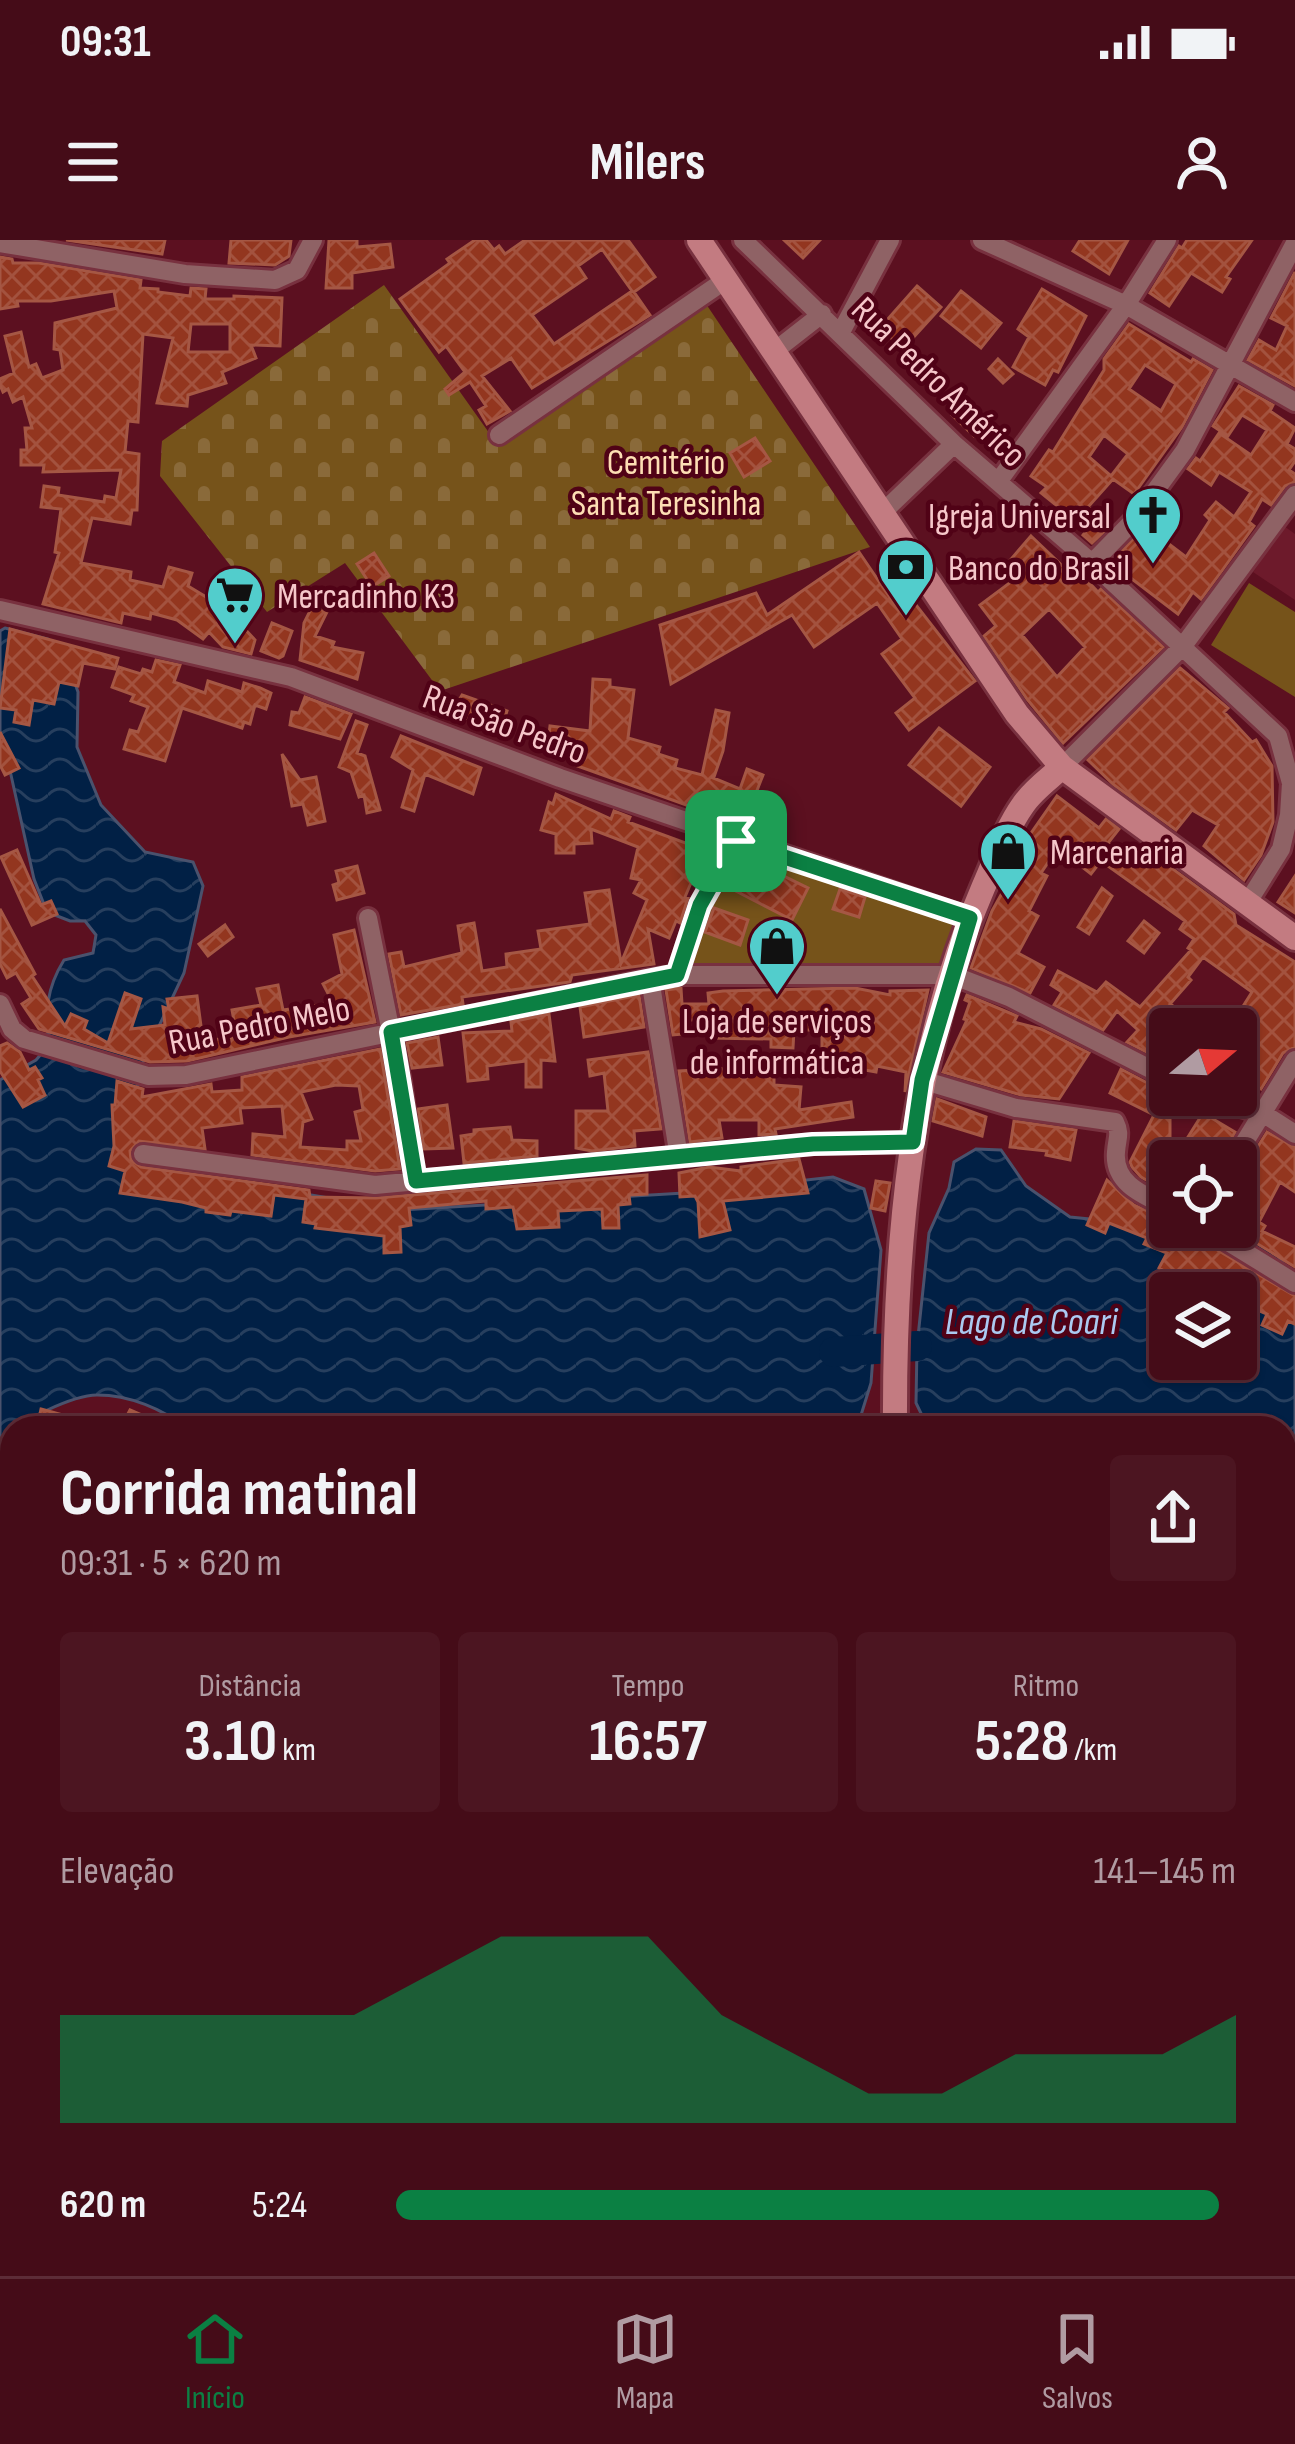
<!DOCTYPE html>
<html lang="pt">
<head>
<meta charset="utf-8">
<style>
	body { margin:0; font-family:"Sofia Sans Condensed",sans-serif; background:#4c1521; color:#f1f3f6; height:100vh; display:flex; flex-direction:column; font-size:45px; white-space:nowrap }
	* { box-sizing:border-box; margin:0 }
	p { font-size:39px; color:#b09ba2 }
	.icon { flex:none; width:66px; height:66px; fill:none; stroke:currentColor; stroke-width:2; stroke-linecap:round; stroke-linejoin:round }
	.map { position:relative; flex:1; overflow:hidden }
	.side { position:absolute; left:0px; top:1176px; width:1296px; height:861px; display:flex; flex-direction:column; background:#450c18; border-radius:36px 36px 0 0; box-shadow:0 3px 9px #0004,0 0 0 3px #5d2c37 }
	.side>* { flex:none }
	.needle { width:78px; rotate:71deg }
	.buttons { position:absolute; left:1149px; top:768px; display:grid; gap:24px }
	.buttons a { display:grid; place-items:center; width:108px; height:108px; border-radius:12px; background:#450c18; box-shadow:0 3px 9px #0004,0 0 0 3px #5d2c37; font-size:60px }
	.pin { position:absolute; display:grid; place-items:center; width:102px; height:102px; color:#fff; margin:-51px; border-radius:24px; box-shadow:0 6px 18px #0006 }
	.round { display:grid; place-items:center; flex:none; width:126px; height:126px; border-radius:12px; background:#4c1521 }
	.summary { display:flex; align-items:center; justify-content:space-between; height:204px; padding:0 60px }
	h1 { font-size:66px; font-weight:700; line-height:90px }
	.metrics { display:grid; grid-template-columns:repeat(3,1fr); gap:18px; height:204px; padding:12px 60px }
	.metrics div { display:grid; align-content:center; border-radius:12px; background:#4c1521; text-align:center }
	.metrics b { font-size:60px; font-weight:700 }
	.metrics small { font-size:33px; font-weight:400 }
	.metrics p { font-size:33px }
	.chart { height:336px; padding:24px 60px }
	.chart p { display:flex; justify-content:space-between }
	.chart svg { width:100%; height:216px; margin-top:12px; fill:#0b8043; opacity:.7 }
	ul { padding:0 60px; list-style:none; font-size:39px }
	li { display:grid; grid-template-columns:192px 144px 1fr; align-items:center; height:90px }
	li i { height:30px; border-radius:15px; background:#0b8043 }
	.status { display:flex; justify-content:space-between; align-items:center; height:84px; padding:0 60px; background:#450c18; direction:ltr }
	.status svg { height:33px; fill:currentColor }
	header { display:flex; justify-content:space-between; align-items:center; height:156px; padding:0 60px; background:#450c18; font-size:54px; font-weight:700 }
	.dock { display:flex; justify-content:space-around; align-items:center; height:168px; border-top:3px solid #5d2c37; background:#450c18; font-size:33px; color:#b09ba2 }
	.dock a { display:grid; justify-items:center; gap:6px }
	.dock .active { color:#0b8043 }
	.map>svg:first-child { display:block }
</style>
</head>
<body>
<div class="status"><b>09:31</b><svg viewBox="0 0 49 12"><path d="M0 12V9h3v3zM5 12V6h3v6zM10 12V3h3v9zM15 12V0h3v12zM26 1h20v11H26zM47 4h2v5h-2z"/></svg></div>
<header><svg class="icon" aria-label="menu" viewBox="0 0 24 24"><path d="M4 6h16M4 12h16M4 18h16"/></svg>Milers<svg class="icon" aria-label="person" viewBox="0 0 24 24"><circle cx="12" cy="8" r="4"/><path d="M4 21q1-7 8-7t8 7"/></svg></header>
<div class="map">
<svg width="1295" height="2036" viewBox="0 0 1295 2036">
	<defs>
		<pattern id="cemetery-stones" width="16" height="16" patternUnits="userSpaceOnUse" patternTransform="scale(3)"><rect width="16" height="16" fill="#76531a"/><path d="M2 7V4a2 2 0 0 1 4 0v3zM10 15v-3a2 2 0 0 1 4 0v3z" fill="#8a6a3a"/></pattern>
		<pattern id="water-waves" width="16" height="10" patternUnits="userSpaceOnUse" patternTransform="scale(3)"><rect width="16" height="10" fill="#012045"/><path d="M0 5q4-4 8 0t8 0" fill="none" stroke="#273f5e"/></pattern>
		<pattern id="building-cross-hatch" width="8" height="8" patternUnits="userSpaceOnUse" patternTransform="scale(3)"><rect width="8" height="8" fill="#93361f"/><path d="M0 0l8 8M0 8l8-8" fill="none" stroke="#a3523e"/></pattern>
	</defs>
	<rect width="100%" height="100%" fill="#5c1020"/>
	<path fill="#6d1a2b" d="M1284,286L1295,294V360L1253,332Z
		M676,2025H810L775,2036H683Z"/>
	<path fill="url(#cemetery-stones)" d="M384,45L497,204L704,61L870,307L440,451L345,323L267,372L160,236L162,201Z"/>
	<path fill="#76531a" d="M1249,343L1295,372V457L1211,405Z
		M739,610L955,680L958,689L946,723L934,728H695L689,725L703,668Z"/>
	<path fill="url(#water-waves)" stroke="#4a526d" stroke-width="3" fill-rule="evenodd" d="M5,388L48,399L64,412L78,452L77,507L101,565L145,612L193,622L203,646L184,733L144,818L126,893L132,933L257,946L401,970L701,952L833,937L864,949L881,1010L871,1143L857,1188H187C162,1169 130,1155 97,1155C72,1155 19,1182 0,1198V840L36,820L49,805C45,772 46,749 64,720L93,713L96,695L85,681H70L47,672L34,639L9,526L0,509V391Z
		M976,909L1001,910L1026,946L1070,977L1199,990L1236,987L1265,998L1295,1040V1424L1284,1407V1188H928L916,1163L917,1106L929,993L949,948L954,922ZM1170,1053H1236V1119H1170Z"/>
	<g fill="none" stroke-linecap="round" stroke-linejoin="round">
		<path stroke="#012045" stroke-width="30" d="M834,1112L917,1106
			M251,2032L255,2025"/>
	</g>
	<path fill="url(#building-cross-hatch)" stroke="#a55744" stroke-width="3" fill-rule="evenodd" d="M66,0H165L162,14Z
		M231,0H291L289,16L275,25L229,23Z
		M329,0H357V7L390,4L393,27L352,33V48H326Z
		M475,0H486L494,10L499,6L505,14L525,0H628L655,37L634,52L650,75L532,148L511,118L482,136L510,171L487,184L479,170L486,166L470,142L449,155L445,149L465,132L446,106L439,112L400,59L450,23L447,19ZM602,9L632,51L554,104L532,75L586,38L578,26Z
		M784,0H820L803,18Z
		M1080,0H1128L1109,34L1073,11Z
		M1187,0H1252L1226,37L1230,39L1222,52L1191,33L1169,66L1150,53L1179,6L1182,8Z
		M0,17L12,19L13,23H39L141,40L140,48L158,49V52L190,56L191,48L206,49L205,59H234V56L282,58L280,106L251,105L256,118L222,132L226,143L188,155L187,166L157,163L173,98L143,94L138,182L128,181L125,212L139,214L137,270H132L130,284L92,278L81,323L131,332L130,340L163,347L169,327L192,333L188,346L226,369L255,400L251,414L223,407L209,392L203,399L177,380L151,373L150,379L123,373L121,383L43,364L59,313L55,312L61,269L41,267L44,246L59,248L58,255L104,262L105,256L116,258L121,230L43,232L44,225H21V210H27L25,188H32L23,157L13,162L8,149L3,152L0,145V139L14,133L5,96L21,92L29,127L36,124L42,138L63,130L60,110L54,109L55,83L117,68L114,51L51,61H17L18,66L0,69ZM191,84H230V112H188Z
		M1295,32V146L1248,120L1259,100L1276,110L1287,86L1271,78Z
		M917,46L941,67L903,109L880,88Z
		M1042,49L1086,76L1058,132L1053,130L1045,145L1013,127L1029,97L1018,89Z
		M961,51L1001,83L981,108L941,76Z
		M1129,84L1191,122L1193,119L1212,130L1182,187L1134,254L1113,239L1088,267L1110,286L1092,303L1083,295L1087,290L1041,253L1047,247L1031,236L1049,210L1053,212L1104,130V119ZM1145,125L1176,144L1161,171L1129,149ZM1104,195L1128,214L1111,236L1089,217Z
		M998,119L1013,134L1003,143L989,129Z
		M1239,146L1273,165L1270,171L1295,188L1287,204L1295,209V221L1289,230L1295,234V242L1285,246L1271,265L1262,259L1249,282L1254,286L1221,332L1201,359L1193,352L1178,374L1111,323L1154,276L1173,289L1165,301L1186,317L1210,280L1205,275L1216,262L1234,277L1251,252L1219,232L1211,245L1188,229L1196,218L1200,221L1219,193L1251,215L1267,190L1242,175L1228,196L1213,186Z
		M961,165L984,185L974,196L952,175Z
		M755,198L770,221L744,237L730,213Z
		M1031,296L1072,335L1077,330L1098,352L1101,349L1163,407L1063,503L1027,459L984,396L996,386L980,365L1011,342L1000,332ZM1049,369L1085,407L1057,437L1022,395Z
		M859,312L899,371L913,361L975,441L909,490L896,473L915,458L882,414L902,399L877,363L814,407L792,375L671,444L660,385L756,353L767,375Z
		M374,313L389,336L372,347L357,324Z
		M314,363L328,370L315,396L334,402L332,407L363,413L357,439L300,420L304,383Z
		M272,383L292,391L283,416L279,418L261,411Z
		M10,389L118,418L115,429L83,423L78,446L59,442L54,464L33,460L29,485L14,482L16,470L0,468Z
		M156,420L180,425L174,442L205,453L208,441L242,452L244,443L260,448L271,453L266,469L255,465L250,484L244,482L242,488L182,468L165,521L124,509L130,490L138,492L148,467L131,461L134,455L112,447L119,427L141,434L143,429L152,432Z
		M1180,428L1228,468L1224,472L1252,502L1256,500L1272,526L1273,582L1261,615L1244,640L1204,606L1218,585L1192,570L1176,590L1114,545L1088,520Z
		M593,439L610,440V447L634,450L628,498L660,507L658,514L677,520L675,528L702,535L716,470L729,473L723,511L714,537H711L740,549L747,529L763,535L756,553L780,563L767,594L572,524L574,513L547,510L550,486L590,491Z
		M462,455L507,471L500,493L452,472Z
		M305,457L351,474L340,499L290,485L292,472L299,473Z
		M356,481L367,485L357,513L365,516L380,570L367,573L364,555L359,557L351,532L339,527Z
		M939,488L990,527L961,566L909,525Z
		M0,492L19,528L5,535L0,525Z
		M401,496L481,528L473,554L425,534L414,571L402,567L413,530L392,517Z
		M282,514L300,540L316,537L325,581L308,585L303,564L292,566Z
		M556,554L611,579L614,571L630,577L628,582L705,610L685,657L688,658L680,683L676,681L669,698L648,689L654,724L572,735L570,742L462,757L463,764L401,775L389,714L401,712L404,727L462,713L458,686L474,683L482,731L507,727L506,714L541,709L538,691L590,684L585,653L609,650L621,723L647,660L634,653L641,640L631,638L638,607L591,589L592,603L574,604V613H556V594L541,590L549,562L553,564Z
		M1057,556L1099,588L1106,579L1119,589L1108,603L1134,620L1143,607L1234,674L1236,685L1295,722V807L1283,813L1261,849L1246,840L1240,853L1236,851V789H1170V824L1127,802L1138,790L1117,771L1103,790L1054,765L1062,752L1051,745L1058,731L1097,752L1106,742L1140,767L1191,710L1188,708L1194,699L1180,689L1185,681L1101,621L1091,634L1058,608L1041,633L1047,636L1029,671L1038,676L1018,713L1044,727L1030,753L971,728L992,671L1010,639L1008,631L1015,616ZM1203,717L1252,752L1230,787L1205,770L1197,782L1170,764L1191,740L1188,737Z
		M17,610L41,665L51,661L57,674L32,685L1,617Z
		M761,625L808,648L792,680L726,646L738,627L756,636Z
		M357,626L364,653L337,660L333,645L339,643L336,631Z
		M1295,636V673L1278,662Z
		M1102,648L1112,656L1089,694L1078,687Z
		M840,649L865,657L859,677L833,669Z
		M714,668L748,680L740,705L705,692Z
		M0,669L35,734L32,736L65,786L71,774L87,781L84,789L108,803L125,753L141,759L131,789L165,785L163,767L169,769L167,759L197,756L203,801L237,797L232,770L261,765L257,749L278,745L283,770L333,763L323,744L342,734L334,695L354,690L375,782L289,797L187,821L150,822L39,789L22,764L31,758L16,733L7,738L0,724Z
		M1144,681L1159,693L1144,713L1128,701Z
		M225,685L233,697L208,716L199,704Z
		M681,748L682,764H709L708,753L723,751L855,748L890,755V751L928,750L905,852L906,832L877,826L876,832L848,827L847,822L822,818V790H794L793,808L771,807V799L710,798L709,780H683L684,794L673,795L666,750Z
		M639,755L644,787L584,797L580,767Z
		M967,755L1017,776L1014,782L1041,789L1089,813L1059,859L1021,855L943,832L967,780L964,779L970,762L965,760Z
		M549,774L555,821L541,820V847H526V821L487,826L488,839L468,841L463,793L512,791L511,782Z
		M438,797L442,825L412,828L407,803Z
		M7,803L20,812L29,830L35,827L42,838L38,840L45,855L23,867L0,831V806Z
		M380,809L400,929L375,931L252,915L253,894L285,897L282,866L240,868L242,883L202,888L205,909L139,901L130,911L131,920L141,927L309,950L310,957L376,958L647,935V954L629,955L630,964L618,965L619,988H603L602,969L558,971L559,987L517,989L513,967L486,969V961L409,968L411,985L400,987L401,1012L384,1013V996L315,988L316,984L303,982L306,959L274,955L271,976L231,971L230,975L206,972V968L182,962L120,953L125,931L109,926L114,906L112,865H115L117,841L143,849L142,857L211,844L212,852L242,850V837ZM336,845L359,846L363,870L355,872L361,901H347V910L300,907L303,882L312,879L301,852Z
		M648,812L661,889L634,891L635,906L592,911L576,908V871H608L604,833L590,836L588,820Z
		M740,825H774V845L801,847L799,870L851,862L853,877L775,889L776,894L759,895V880H719L722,898L690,902L679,831L740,828Z
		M1121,829L1170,855H1183L1170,874V953L1141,937L1132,927L1130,922L1154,875L1110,853Z
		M937,859L986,877L982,896L933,881Z
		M447,865L453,908L424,909L418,869Z
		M1203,873L1235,892L1220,921H1173Z
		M1014,881L1076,890L1070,920L1046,915L1047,911L1010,907Z
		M510,887L512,900L537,901V916L464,923L461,896L474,894V890Z
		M1267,892L1295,907V952L1280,942L1259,982L1265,986L1262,991L1295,1007V1027L1230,987H1236V956L1254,921H1249Z
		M799,919L808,953L723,961L730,990L700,997L698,962L695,956L680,957L679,933L709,927L741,931V927Z
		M1107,940L1134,965L1170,981V987H1191L1197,998L1295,1056V1084L1288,1081L1282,1094L1262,1085L1267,1074L1236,1061V1053H1175L1181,1041L1159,1028L1167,1013L1144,1004L1147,998L1109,983L1105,993L1087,985Z
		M876,941L890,943L885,971L871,968Z
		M41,1169L95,1184V1188H37Z
		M130,1170L149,1178L145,1188H128L130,1184L124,1181Z"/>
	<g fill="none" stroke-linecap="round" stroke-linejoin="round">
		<g stroke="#78313f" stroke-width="24">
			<path id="minor" d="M743,0L954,204L1092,323L1278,496L1291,543L1289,575L1281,609L1246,665
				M982,0L1126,65L1295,162
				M0,3L185,34L275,40L297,30L313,0
				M841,92L890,0
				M772,113L822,74
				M499,195L724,41
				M998,242L1126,65L1167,0
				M882,273L954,204
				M1092,323L1134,280L1185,210L1295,3
				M0,370L291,437L560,538L970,678
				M1062,527L1183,406L1295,255
				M368,678L401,842L415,941
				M677,735L700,665L737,601
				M650,739L679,917
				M0,764L12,789L24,799L148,836L186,835L650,739L677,735H952L1009,757L1170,839
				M922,840L1016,868L1115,882C1121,894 1117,898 1116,912C1113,945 1146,956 1170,968
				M1201,855L1264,874L1295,894
				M143,914L375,945L813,904L913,902
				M1233,921L1295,820
				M1204,987L1295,1043
				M1284,1451L1295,1455
				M1284,1721L1295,1707
				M0,1749L12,1729
				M1284,1855L1295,1841
				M0,1908L12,1916
				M0,1989L12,1968
				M1284,2008L1295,2017
				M129,2036L136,2025
				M406,2036L412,2025
				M1136,2036L1145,2025"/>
		</g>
		<g stroke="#78313f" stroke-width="30">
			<path id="tertiary" d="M867,2036L905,2025"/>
		</g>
		<g stroke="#78313f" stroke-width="30">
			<path id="secondary" d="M699,0L1017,474L1062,527L1295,698
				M895,1188C894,1006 910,816 983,648C995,621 1006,589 1023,565C1033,550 1049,539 1062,527
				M961,2025L964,2036"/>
		</g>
		<use href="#minor" stroke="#8f6265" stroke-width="18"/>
		<use href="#tertiary" stroke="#8f6265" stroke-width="24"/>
		<use href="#secondary" stroke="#c37b81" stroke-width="24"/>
	</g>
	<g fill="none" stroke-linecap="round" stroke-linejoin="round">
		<g stroke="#fff" stroke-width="24">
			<path id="route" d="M736,601L970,678L922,840L913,902L813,904L416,941L391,792L677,735L700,665Z"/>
		</g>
		<use href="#route" stroke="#0b8043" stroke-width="15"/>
	</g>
	<defs>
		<g id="church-pin" transform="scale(3)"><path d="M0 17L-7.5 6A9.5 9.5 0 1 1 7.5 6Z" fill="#52cdcc" stroke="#500216"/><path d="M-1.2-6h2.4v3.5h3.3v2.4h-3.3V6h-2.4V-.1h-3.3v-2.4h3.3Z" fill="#111"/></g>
		<g id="bank-pin" transform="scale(3)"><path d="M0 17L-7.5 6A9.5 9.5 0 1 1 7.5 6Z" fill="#52cdcc" stroke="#500216"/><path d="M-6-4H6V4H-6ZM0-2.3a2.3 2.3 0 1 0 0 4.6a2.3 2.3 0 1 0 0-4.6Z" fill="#111"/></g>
		<g id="supermarket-pin" transform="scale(3)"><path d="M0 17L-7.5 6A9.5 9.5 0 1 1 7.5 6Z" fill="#52cdcc" stroke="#500216"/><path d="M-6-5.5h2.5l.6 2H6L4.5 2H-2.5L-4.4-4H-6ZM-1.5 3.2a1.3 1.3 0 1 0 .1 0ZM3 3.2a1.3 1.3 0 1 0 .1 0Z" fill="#111"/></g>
		<g id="shop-pin" transform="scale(3)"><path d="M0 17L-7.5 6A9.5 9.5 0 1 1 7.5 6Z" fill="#52cdcc" stroke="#500216"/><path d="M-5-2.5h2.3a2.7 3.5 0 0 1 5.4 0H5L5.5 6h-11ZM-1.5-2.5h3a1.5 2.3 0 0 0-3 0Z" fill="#111"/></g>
	</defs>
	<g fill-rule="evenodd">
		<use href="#church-pin" x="1153" y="275"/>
		<use href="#bank-pin" x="906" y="327"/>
		<use href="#supermarket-pin" x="235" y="355"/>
		<use href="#shop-pin" x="1008" y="611"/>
		<use href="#shop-pin" x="777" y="706"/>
	</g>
	<g text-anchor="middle" stroke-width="9" stroke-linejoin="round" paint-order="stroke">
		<g font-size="36" fill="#f6c7ca" stroke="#500216">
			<text transform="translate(940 141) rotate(44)" y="13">Rua Pedro Américo</text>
			<text transform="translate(505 483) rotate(20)" y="13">Rua São Pedro</text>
			<text transform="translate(259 784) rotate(-11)" y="13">Rua Pedro Melo</text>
		</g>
		<g font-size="36" fill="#fddeb4" stroke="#500216">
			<text x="666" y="234">Cemitério<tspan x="666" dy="41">Santa Teresinha</tspan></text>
		</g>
		<g font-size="36" fill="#f6c7ca" stroke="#500216" text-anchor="start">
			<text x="1111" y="288" text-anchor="end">Igreja Universal</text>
			<text x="948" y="340">Banco do Brasil</text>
			<text x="277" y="368">Mercadinho K3</text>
			<text x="1050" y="624">Marcenaria</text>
			<text x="777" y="793" text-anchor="middle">Loja de serviços<tspan x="777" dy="41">de informática</tspan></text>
		</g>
		<g font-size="39" font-style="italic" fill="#abcaf1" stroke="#500216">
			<text x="1031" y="1094">Lago de Coari</text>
		</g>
	</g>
</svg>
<div class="buttons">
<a><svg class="needle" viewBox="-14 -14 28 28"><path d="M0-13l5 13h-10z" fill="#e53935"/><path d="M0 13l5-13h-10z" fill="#b09ba2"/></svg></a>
<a><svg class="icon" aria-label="locate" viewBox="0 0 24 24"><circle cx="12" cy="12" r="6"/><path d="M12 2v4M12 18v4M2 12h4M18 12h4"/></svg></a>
<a><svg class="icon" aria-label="layers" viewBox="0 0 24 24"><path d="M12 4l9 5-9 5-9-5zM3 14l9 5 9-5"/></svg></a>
</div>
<div class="pin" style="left:736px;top:601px;background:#1e9e55"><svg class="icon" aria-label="arrive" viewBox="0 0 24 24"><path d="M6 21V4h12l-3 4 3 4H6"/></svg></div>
<section class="side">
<div class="summary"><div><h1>Corrida matinal</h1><p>09:31 · 5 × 620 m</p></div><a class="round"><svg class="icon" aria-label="share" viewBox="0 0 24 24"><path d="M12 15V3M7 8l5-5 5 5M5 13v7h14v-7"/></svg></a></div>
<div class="metrics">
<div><p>Distância</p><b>3.10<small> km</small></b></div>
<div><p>Tempo</p><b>16:57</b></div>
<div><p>Ritmo</p><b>5:28<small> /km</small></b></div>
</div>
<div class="chart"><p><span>Elevação</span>141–145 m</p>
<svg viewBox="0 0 160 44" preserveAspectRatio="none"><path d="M0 44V22L10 22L20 22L30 22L40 22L50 14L60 6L70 6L80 6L90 22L100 30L110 38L120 38L130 30L140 30L150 30L160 22V44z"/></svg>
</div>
<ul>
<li><b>620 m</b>5:24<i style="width:98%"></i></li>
</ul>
</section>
</div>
<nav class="dock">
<a class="active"><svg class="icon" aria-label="home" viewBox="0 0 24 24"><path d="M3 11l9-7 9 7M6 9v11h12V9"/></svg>Início</a>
<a><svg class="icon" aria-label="map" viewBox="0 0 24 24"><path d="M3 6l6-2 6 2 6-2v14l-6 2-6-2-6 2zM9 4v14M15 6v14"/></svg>Mapa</a>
<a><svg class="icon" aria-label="saved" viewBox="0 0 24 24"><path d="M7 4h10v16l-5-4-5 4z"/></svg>Salvos</a>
</nav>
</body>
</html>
